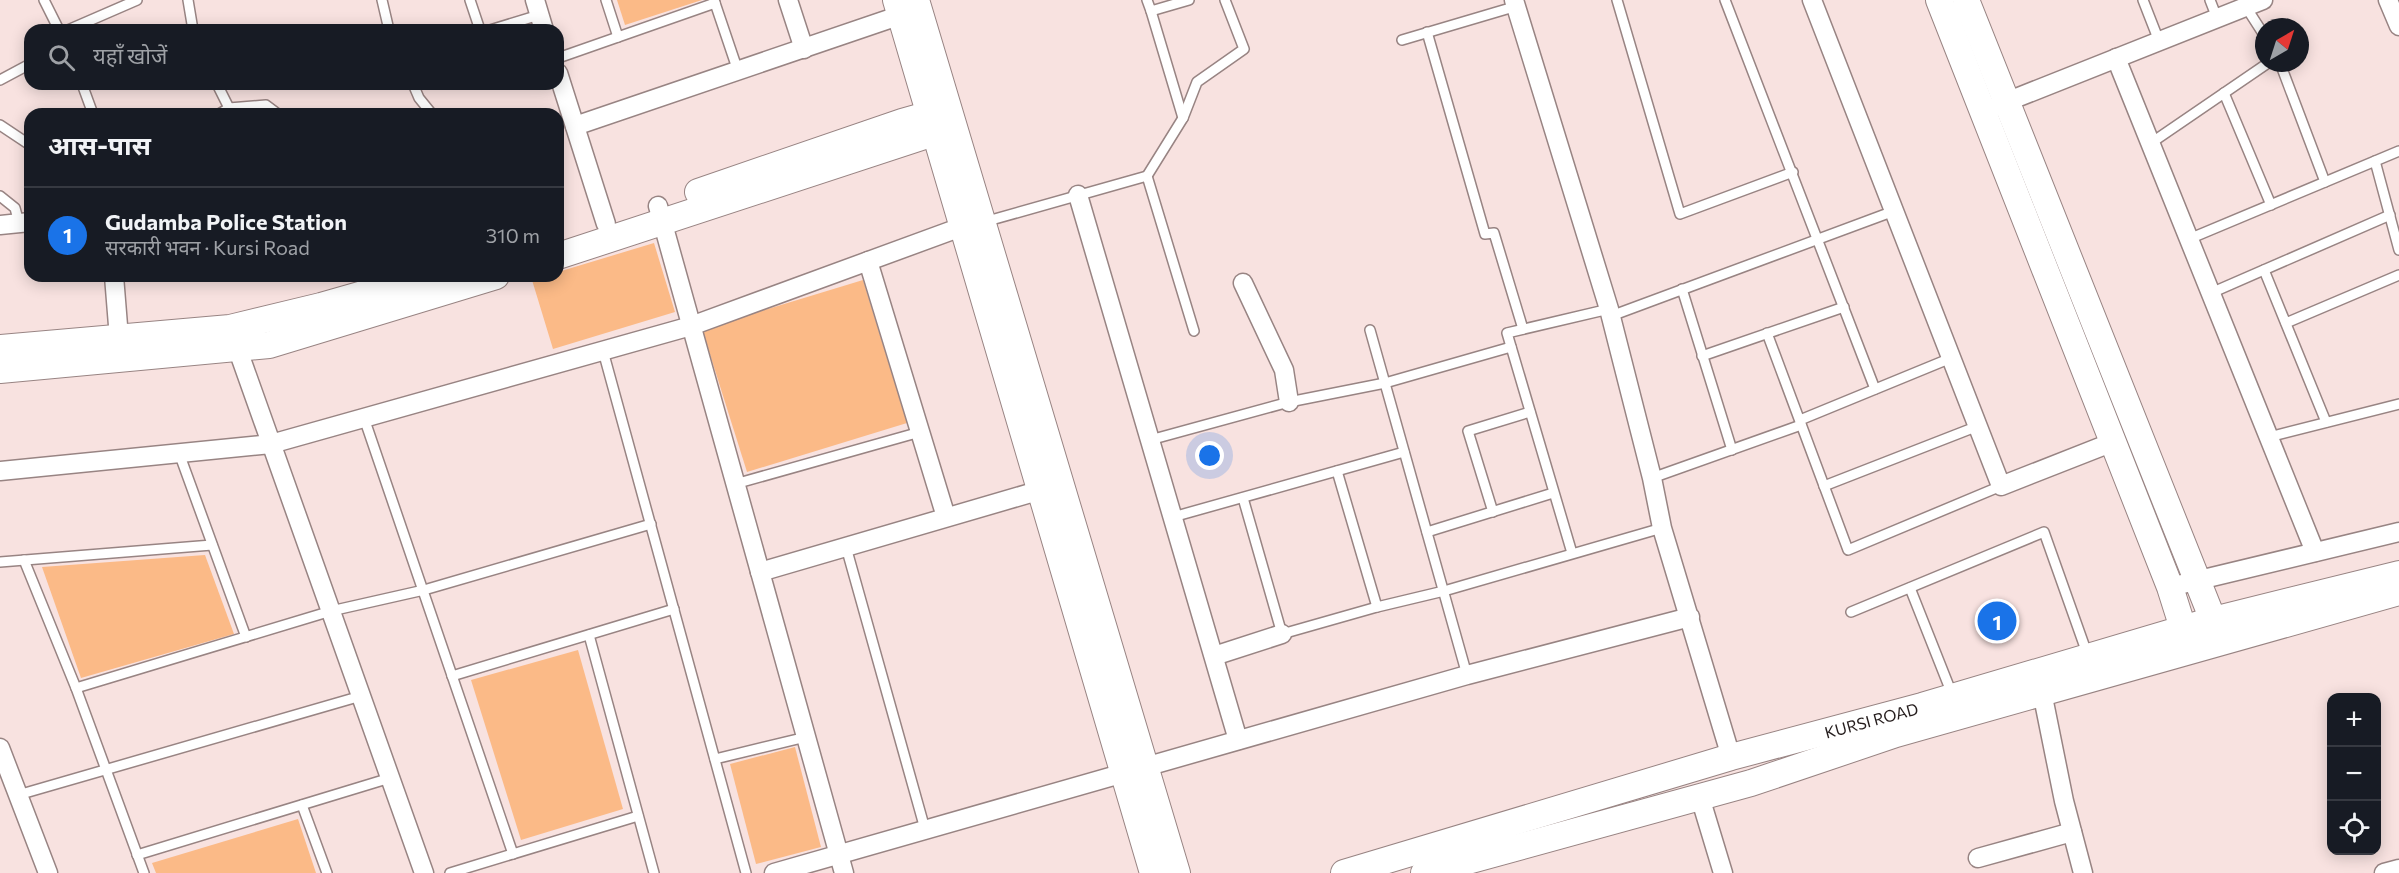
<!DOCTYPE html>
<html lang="hi">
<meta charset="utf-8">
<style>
:root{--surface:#171b24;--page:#20242c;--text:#f1f3f6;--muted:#9ea1a6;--line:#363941;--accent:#1a73e8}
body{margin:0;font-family:Commissioner,"Noto Sans Devanagari",sans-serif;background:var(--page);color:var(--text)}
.controls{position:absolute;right:18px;bottom:18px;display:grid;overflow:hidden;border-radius:12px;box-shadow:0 3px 15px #0003}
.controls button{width:54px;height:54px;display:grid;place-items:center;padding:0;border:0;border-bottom:2px solid var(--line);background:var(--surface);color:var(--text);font:30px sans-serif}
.compass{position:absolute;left:2255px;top:18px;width:54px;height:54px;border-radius:50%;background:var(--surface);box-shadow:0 3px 15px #0003;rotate:39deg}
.you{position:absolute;left:1210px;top:456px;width:21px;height:21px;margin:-15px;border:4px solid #fff;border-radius:50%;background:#1a73e8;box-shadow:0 0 0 9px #1a73e833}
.badge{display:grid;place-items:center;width:39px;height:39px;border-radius:50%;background:var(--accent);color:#fff;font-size:20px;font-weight:700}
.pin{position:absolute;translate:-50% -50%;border:3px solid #fff;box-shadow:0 2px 6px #0006}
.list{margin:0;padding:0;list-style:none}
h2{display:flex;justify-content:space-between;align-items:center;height:78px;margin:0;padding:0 24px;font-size:26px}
h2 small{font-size:20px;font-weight:400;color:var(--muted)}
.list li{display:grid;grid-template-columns:39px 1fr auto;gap:18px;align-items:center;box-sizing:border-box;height:96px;padding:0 24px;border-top:2px solid var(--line)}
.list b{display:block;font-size:22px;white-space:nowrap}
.list p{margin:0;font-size:20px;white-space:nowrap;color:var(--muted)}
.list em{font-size:20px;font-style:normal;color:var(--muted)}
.icon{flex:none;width:33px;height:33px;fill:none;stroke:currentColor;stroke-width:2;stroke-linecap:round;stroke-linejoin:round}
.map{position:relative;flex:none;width:2399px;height:873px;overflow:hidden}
.search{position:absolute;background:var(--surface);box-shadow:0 3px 15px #0003;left:24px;top:24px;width:540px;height:66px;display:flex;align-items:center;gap:15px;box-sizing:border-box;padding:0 21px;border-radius:18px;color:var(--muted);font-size:22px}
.panel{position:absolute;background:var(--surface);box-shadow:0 3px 15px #0003;left:24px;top:108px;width:540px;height:174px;border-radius:18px}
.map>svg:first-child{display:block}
.green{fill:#fbba87}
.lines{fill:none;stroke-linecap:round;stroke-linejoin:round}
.lane-casing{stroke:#988483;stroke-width:12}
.street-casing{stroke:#988483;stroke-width:21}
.secondary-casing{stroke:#988483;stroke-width:28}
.lane{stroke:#fff;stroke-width:9}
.street{stroke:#fff;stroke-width:18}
.secondary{stroke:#fff;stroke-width:26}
.labels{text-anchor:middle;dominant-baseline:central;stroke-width:6;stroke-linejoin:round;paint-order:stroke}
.street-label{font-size:16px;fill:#241c1c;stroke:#fff}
</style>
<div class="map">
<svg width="2399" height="873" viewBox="0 0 2399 873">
<rect width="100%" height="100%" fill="#f8e2e0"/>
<g class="green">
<path d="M617,0h85l-77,25z"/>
<path d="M654,243l21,69 -122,37 -21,-69 13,-4h13v-4z"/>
<path d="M863,280l44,143 -160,49 -45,-143z"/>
<path d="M205,555l29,79 -153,44 -39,-111z"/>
<path d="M578,650l45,159 -102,31 -50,-160z"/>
<path d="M795,747l26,100 -65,17 -26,-100z"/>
<path d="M298,819l18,54h-160l-4,-10z"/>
</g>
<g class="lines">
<defs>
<g id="lane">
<path d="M44,0l15,30"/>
<path d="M188,0l5,30"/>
<path d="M382,0l7,30"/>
<path d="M470,0l10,30"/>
<path d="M606,0l12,37"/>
<path d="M714,0l24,71"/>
<path d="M1147,0l4,11 38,-11"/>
<path d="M1617,0l63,214 113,-42"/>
<path d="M1725,0l150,389"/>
<path d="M2143,0l16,41"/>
<path d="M2210,0l7,18"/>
<path d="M2246,7l18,28"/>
<path d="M1151,11l32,107"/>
<path d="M68,30l69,-30"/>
<path d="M490,30l49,-15"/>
<path d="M1427,32l58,202 9,-1 29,96"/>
<path d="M1402,40l115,-34"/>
<path d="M558,58l157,-55"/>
<path d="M2280,63l45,119"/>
<path d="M0,80l30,-16"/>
<path d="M82,84l11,30"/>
<path d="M217,84l12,24"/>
<path d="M413,84l6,14 13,16"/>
<path d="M2224,93l47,112"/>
<path d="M219,114l10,-6 37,-3 12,9"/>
<path d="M0,125l30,20"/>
<path d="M2151,143l117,-80"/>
<path d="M2375,161l24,89"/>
<path d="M1147,176l36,-58 14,-36 47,-33 -19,-49"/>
<path d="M0,196l15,12 4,15"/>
<path d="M984,222l163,-46 47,155"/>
<path d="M2189,239l210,-88"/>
<path d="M2264,270l62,152"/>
<path d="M1682,289l50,161"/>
<path d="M2211,293l179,-78"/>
<path d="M1611,316l283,-105"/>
<path d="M2286,323l113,-48"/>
<path d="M1370,330l97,345"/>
<path d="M1767,333l81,217 153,-64"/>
<path d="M603,351l143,522"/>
<path d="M1702,356l142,-49"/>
<path d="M364,418l149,436"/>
<path d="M1800,420l151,-62"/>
<path d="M2269,437l130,-33"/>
<path d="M1150,440l139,-38 96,-19 126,-36"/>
<path d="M179,453l67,184"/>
<path d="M1337,471l40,136"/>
<path d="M1652,478l149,-53"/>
<path d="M735,484l185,-52"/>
<path d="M1824,486l154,-60"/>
<path d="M1243,498l39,136 95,-27 67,-16 218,-63"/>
<path d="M1493,512l-25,-81 62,-19"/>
<path d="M1173,517l231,-65"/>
<path d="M1427,532l126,-39"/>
<path d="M846,547l79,282"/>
<path d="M1572,553l-65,-220 102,-24"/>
<path d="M24,560l52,128 68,185"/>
<path d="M0,562l212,-17"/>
<path d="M1910,588l42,106"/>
<path d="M1851,612l193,-80 44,124"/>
<path d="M589,635l65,238"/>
<path d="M452,676l222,-67"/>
<path d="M76,688l255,-77 93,-21 227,-66"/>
<path d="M715,759l91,-22"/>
<path d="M18,795l343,-99"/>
<path d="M302,805l25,68"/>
<path d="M137,855l253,-77"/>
<path d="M450,873l188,-57"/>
</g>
<g id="street">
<path d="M535,0l9,30"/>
<path d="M788,0l16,49"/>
<path d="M1514,0l95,309 43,169 10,50 69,229"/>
<path d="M1812,0l189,486 112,-44"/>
<path d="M2388,0l11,26"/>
<path d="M2116,58l199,494"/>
<path d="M558,73l48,151"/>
<path d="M1996,106l267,-106"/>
<path d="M575,126l326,-111"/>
<path d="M1078,195l160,545"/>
<path d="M658,206l186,667"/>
<path d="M0,225l30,-3"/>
<path d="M868,261l78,256"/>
<path d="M114,276l5,62"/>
<path d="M1243,283l41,87 5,32"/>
<path d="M234,339l190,534"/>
<path d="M0,471l271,-27 420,-118 273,-100"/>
<path d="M760,572l281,-82"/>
<path d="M2170,587l229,-55"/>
<path d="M1214,656l68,-22"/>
<path d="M2040,682l24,119 19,72"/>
<path d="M0,748l48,125"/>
<path d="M1700,797l23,76"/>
<path d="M1978,858l94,-26"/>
<path d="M774,873l693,-198 223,-58"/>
<path d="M2384,873l15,-4"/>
</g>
<g id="secondary">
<path d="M896,0l257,873"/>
<path d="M916,0l261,873"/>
<path d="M1939,0l231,587 18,57"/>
<path d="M1966,0l253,635"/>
<path d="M698,192l204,-70 46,-13"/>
<path d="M558,256l394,-129"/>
<path d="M0,348l230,-20 91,-22 105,-30"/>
<path d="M0,370l269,-25 227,-69"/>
<path id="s1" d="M1344,873l387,-116 191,-51 291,-86 186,-46"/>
<path d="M1424,873l327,-90 145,-49 503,-142"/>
</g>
</defs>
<use href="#lane" class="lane-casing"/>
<use href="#street" class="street-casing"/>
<use href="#secondary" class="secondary-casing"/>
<use href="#lane" class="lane"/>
<use href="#street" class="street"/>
<use href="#secondary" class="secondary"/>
</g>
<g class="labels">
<g class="street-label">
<text stroke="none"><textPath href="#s1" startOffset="549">KURSI ROAD</textPath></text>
</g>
</g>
</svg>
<div class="controls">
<button>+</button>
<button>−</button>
<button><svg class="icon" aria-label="locate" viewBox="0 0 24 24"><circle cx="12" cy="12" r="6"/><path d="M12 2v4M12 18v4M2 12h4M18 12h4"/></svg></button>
</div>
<svg class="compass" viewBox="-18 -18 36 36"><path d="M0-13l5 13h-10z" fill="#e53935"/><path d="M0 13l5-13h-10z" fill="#9ea1a6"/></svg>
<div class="you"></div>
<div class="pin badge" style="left:1997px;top:621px">1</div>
<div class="search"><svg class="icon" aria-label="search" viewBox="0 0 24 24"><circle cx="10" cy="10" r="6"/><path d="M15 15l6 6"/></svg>यहाँ खोजें</div>
<section class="panel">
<h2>आस-पास<small></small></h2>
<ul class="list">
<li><span class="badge">1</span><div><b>Gudamba Police Station</b><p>सरकारी भवन · Kursi Road</p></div><em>310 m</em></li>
</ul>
</section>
</div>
